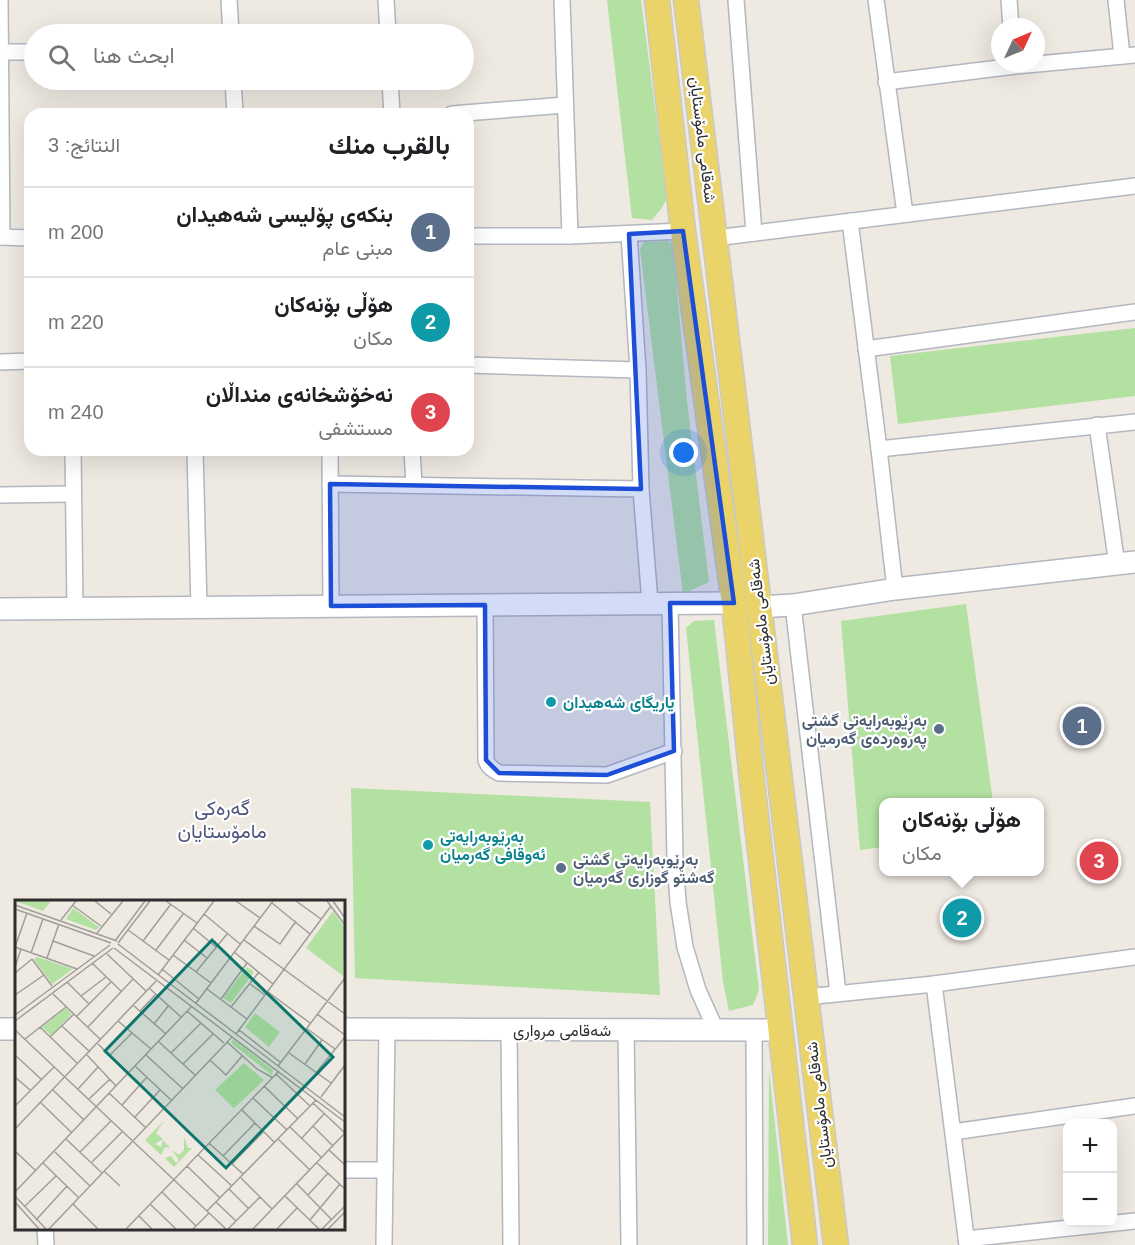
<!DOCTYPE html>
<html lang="ar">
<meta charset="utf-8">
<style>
:root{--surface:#fff;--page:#f2f2f2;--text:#202124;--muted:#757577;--line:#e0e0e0;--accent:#4b60f1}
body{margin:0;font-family:Helvetica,Vazirmatn,sans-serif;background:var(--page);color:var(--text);direction:rtl}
.controls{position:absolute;right:18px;bottom:18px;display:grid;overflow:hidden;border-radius:12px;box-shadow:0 6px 24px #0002}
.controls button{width:54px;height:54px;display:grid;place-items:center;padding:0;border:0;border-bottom:2px solid var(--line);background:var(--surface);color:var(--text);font:30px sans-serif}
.compass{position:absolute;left:991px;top:18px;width:54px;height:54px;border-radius:50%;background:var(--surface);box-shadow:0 6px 24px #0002;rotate:46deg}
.you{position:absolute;left:684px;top:453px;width:21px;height:21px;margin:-15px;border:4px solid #fff;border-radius:50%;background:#1a73e8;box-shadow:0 0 0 9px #1a73e833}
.badge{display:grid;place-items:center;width:39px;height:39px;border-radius:50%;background:var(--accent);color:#fff;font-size:20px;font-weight:700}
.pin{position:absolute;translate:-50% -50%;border:3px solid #fff;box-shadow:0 2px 6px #0006}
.popup{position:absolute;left:879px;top:798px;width:165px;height:78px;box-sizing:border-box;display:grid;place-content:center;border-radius:12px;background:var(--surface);filter:drop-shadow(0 2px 4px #0005);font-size:20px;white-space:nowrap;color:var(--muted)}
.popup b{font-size:22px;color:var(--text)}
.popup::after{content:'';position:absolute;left:50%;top:100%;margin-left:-12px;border:12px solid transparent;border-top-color:var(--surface)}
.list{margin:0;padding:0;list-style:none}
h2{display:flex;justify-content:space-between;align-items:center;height:78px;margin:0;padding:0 24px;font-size:26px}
h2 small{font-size:20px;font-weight:400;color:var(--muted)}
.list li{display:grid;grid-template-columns:39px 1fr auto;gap:18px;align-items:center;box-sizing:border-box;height:90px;padding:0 24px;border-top:2px solid var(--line)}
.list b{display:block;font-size:22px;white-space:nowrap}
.list p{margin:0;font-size:20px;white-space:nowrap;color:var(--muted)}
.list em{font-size:20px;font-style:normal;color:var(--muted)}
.icon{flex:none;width:33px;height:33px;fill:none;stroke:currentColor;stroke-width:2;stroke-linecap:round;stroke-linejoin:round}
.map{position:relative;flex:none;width:1135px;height:1245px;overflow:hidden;direction:ltr}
.search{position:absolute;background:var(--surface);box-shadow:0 6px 24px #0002;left:24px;top:24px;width:450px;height:66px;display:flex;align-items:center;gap:15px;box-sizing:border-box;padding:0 21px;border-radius:33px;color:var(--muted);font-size:22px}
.panel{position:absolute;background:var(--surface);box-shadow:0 6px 24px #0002;left:24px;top:108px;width:450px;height:348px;border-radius:18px;direction:rtl}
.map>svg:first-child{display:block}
.green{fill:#b3e1a1}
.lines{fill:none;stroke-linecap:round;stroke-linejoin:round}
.street-casing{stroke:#b4b6c0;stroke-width:18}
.secondary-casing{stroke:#b4b6c0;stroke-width:24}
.primary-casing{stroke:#c9c9c9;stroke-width:27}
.street{stroke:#fff;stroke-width:15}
.secondary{stroke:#fff;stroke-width:21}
.primary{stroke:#ead46a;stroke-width:24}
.marked{fill:#1d4ed8;fill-opacity:0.2;stroke:#1d4ed8;stroke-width:4.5;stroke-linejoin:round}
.culture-dot{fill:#0f9aa8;stroke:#fff;stroke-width:2}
.service-dot{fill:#5c6f8a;stroke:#fff;stroke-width:2}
.labels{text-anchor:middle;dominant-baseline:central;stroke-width:4.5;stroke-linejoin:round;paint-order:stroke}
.street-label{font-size:16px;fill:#2e2e2e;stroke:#fff}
.culture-label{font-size:16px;font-weight:bold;fill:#0d838f;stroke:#fff;text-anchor:start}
.service-label{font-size:16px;font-weight:bold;fill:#4e5e75;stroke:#fff;text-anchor:end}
.quarter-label{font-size:20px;fill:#4f557d;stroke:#fff}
.inset-road{fill:none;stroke:#a19e99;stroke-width:1.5}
.view{fill:#0f766e;fill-opacity:0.15;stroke:#0f766e;stroke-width:3}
.inset-edge{fill:none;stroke:#2e2e2e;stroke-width:3}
</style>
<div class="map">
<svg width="1135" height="1245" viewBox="0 0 1135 1245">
<rect width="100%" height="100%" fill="#eee9e1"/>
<g class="green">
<path d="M607,0h34l26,199 -6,10 -9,11 -20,-2z"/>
<path d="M668,241l5,4 14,156 22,181 -26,12 -43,-345 4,-7z"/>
<path d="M1135,328v68l-237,28 -8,-68z"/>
<path d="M966,604l27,198h-109v45l-24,3 -19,-229z"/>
<path d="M714,620l45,370 -6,15 -24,6 -6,-29 -37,-354 8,-7z"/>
<path d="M351,788l299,14 10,193 -305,-17z"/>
<path d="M769,1069l19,176h-20z"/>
</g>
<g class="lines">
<defs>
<g id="street">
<path d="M0,0l2,237"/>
<path d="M229,0l2,34"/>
<path d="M386,0l2,34"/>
<path d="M562,0l8,236"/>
<path d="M736,0l18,233"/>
<path d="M876,0l29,214"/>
<path d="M1009,0l2,27"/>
<path d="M1116,0l6,56"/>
<path d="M1,52h33"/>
<path d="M233,80l2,34"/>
<path d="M390,80l2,34"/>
<path d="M886,82l129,-16 120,-11"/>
<path d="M452,114l113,-9"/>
<path d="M850,221l29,228 16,140"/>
<path d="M629,234l9,136 3,119 9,114"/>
<path d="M468,236h102l113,-5"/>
<path d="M0,237l30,1"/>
<path d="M715,238l420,-52"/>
<path d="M866,349l269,-37"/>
<path d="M0,362l30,-1"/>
<path d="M468,365l170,5"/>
<path d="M1097,425l20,140"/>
<path d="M879,449l256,-27"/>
<path d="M73,450l2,158"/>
<path d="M195,450l4,157"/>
<path d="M330,450l1,156"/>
<path d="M412,450l2,35"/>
<path d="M330,484l311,5"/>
<path d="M0,495l73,-1"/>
<path d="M670,603l5,256 3,43 7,45 13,43 18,40"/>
<path d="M485,605l1,155c2,7 7,10 13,13l108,2 67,-24"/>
<path d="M793,605l45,388"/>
<path d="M934,984l33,261"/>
<path d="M806,997l128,-13 201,-27"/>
<path d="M509,1030l2,215"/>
<path d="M626,1030l3,215"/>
<path d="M754,1030l1,215"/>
<path d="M953,1132l182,-26"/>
<path d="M344,1170h41"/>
<path d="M45,1228l1,17"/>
<path d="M966,1239l169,-18"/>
<path d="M384,1245l3,-216"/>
</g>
<g id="secondary">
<path d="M759,607l34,-2 102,-16 240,-27"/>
<path d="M0,609l734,-6"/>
<path d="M0,1029h16"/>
<path d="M344,1029l437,1"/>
</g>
<g id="primary">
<path d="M657,0l26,231 51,372 18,178 53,464"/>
<path d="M686,0l150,1245"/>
</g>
</defs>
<use href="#street" class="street-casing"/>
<use href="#secondary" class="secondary-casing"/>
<use href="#primary" class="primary-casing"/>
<use href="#street" class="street"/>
<use href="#secondary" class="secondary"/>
<use href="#primary" class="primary"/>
</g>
<path class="marked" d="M683,231l51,372h-64l4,148 -67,24 -108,-2 -13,-13 -1,-155 -154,1 -1,-122 311,5 -12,-255z"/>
<g class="culture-dot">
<circle cx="551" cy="702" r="6"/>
<circle cx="428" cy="845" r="6"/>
</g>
<g class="service-dot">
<circle cx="939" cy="729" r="6"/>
<circle cx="561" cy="868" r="6"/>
</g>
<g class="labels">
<g class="street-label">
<text transform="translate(703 140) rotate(83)">شەقامی مامۆستایان</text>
<text transform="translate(761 622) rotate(-97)">شەقامی مامۆستایان</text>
<text x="562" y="1030">شەقامی مرواری</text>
<text transform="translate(819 1105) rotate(-97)">شەقامی مامۆستایان</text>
</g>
<g class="culture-label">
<text x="563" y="702">یاریگای شەهیدان</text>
<text x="440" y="836">بەڕێوبەرایەتی<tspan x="440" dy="18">ئەوقافی گەرمیان</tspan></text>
</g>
<g class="service-label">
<text x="927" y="720">بەڕێوبەرایەتی گشتی<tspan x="927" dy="18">پەروەردەی گەرمیان</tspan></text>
<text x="573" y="859" text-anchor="start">بەڕێوبەرایەتی گشتی<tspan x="573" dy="18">گەشتو گوزاری گەرمیان</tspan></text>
</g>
<g class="quarter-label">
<text x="222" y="808">گەرەکی<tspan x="222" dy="23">مامۆستایان</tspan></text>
</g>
</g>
<g transform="translate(15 900)">
<rect width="330" height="330" fill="#eee9e1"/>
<path d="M0,1h36l-8,10zM58,8l26,19 -3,3 -30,-11zM318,11l12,17 -2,48 -37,-28zM22,57l36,12 -21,15 -18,-25zM232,67l7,5 -23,31 -8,-5zM51,108l6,6 -21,21 -9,-8zM240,113l25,19 -11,15 -24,-20zM218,139l40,31 -1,5 -41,-32zM229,163l20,17 -30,28 -19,-18zM149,221l-8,12 7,6 -8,5 6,3 2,-7 7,8 -5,-1 -4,8 -16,-15zM169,237l4,11h4l-18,19 -9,-9 6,-2 5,7 3,-3 -7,-10 7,5 5,-5z" fill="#b3e1a1"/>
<path class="inset-road" d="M80,1l16,13M151,1l31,22M221,1l24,17M281,1l25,18M312,1l18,24M318,1l12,17M257,3l38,31M0,5l102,36M57,5l29,21M0,9l96,34M189,14l36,30M46,20l15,-19M239,26l26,18 16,-23M178,28l23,19M113,30l41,30M82,33l26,-32M169,40l23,18M229,40l101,74M38,41l41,15M100,41l30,-40M128,41l28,-37M103,43l32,-42M103,44l227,173M0,47l62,22M0,47l12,-34M99,48l231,174M141,50l28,-37M219,52l39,32M16,53l12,-34M92,54l39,37M158,55l38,28M32,58l12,-34M17,59l20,27M77,63l29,28M0,67l6,-18M147,69l37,30M181,72l31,-38M0,73l17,-14M143,75l56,-74M52,82l22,22M235,84l15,11M134,88l32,29M192,89l40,30M253,92l42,31M38,94l48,46M0,95l29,-20M66,96l25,-19M206,99l26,-36M181,103l77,-102M118,105l33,29M216,107l28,-35M125,111l16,-17M172,111l37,32M302,114l28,21M0,115l95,-70M62,116l34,-34M0,121l98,-73M103,121l33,28M139,124l15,-19M47,126l28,26M25,127l38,37M73,127l45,-48M291,128l29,21M0,130l211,199M224,130l41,32M221,134l95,-128M35,137l24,-23M10,139l41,-32M143,141l37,34M212,142l30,27 16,9M83,144l30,29M156,153l30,-30M274,153l42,30M0,155l26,24M72,155l29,31M95,155l22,-22M131,155l36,33M195,160l16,15 16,-19M168,164l30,-30M290,164l17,-24M120,166l36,34M263,166l67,-88M301,173l29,-36M261,174l34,32M0,177l15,13M249,186l33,32M63,189l20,-22M38,190l31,30M94,193l36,34M306,197l24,-32M238,198l34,32M74,199l21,-20M26,203l31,30M298,203l32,30M107,205l25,-28M0,206l39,-39M227,210l32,32M120,217l25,-27M298,226l20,20M275,227l32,31M0,229l141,-148M287,238l22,-24M51,239l36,34M263,239l32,31M194,243l34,31M314,250l16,15M0,251l20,19M40,252l35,34M65,252l31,-31M183,255l34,31M208,256l32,-33M77,262l30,-30M28,263l35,34M302,263l28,26M217,264l32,-33M172,266l33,32M89,271l16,15M226,278l31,31M282,284l34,35M214,289l20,20M0,292l177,-186M147,292l34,34M293,295l20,-22M0,296l31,33M270,296l34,33M0,302l24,27M201,302l20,19M58,304l25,25M135,304l26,25M10,306l31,-30M192,311l109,-111M124,316l13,13M21,320l31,-34M295,320l30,-36M34,329l183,-192M111,329l153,-158M178,329l16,-16M213,329l32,-32M238,329l92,-96M262,329l20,-21M307,329l23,-23M313,329l17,-17"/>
<path class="view" d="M197,40l121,117 -107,111 -121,-117z"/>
<rect width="330" height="330" class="inset-edge"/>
</g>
</svg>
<div class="controls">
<button>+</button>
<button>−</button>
</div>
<svg class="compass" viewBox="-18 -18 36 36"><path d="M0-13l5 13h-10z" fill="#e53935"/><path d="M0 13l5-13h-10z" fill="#757577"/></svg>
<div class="you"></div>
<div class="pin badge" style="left:1082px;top:726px;background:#5c6f8a">1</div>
<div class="pin badge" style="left:962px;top:918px;background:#0f9aa8">2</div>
<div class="popup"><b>هۆڵی بۆنەکان</b>مكان</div>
<div class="pin badge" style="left:1099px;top:861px;background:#e0444e">3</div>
<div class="search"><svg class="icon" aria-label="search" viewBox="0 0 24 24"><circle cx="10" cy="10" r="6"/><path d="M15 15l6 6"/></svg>ابحث هنا</div>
<section class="panel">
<h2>بالقرب منك<small>النتائج: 3</small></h2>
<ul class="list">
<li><span class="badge" style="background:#5c6f8a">1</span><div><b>بنکەی پۆلیسی شەهیدان</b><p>مبنى عام</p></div><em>200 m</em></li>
<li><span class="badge" style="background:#0f9aa8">2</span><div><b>هۆڵی بۆنەکان</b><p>مكان</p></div><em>220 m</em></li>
<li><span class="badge" style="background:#e0444e">3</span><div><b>نەخۆشخانەی منداڵان</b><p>مستشفى</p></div><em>240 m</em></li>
</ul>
</section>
</div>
